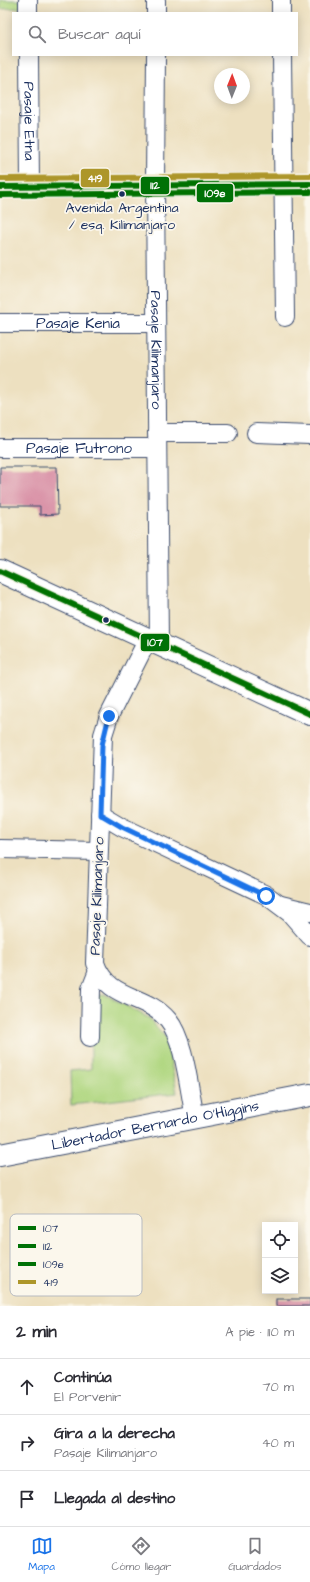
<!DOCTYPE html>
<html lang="es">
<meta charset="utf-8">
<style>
:root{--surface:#fff;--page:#f2f2f3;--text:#2b2b33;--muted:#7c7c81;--line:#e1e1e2;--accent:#1a73e8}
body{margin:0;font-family:"Architects Daughter",sans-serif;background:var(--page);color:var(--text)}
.controls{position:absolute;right:12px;bottom:12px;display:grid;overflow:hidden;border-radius:0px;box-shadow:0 2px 10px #0003}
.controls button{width:36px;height:36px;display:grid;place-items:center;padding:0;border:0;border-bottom:1px solid var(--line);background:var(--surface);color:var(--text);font:20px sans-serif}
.compass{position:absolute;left:214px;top:68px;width:36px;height:36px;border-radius:50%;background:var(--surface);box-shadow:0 2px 10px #0003;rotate:1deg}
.stop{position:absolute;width:12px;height:12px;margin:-9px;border:3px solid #1a73e8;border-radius:50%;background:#fff}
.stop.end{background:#1a73e8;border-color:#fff;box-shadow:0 1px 4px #0008}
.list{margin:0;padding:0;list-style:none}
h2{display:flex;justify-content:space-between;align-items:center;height:52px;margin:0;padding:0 16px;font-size:17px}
h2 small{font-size:13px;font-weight:400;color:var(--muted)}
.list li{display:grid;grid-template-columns:26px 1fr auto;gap:12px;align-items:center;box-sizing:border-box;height:56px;padding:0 16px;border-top:1px solid var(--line)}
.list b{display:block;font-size:15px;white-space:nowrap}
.list p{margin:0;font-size:13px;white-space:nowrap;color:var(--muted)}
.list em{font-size:13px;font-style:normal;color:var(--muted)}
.icon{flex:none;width:22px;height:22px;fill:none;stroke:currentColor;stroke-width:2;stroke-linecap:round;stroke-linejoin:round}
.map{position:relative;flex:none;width:310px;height:1306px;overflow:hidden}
.search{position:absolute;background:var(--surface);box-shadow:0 2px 10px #0003;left:12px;right:12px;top:12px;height:44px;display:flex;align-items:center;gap:10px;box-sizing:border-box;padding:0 14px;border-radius:0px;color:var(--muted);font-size:15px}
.sheet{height:220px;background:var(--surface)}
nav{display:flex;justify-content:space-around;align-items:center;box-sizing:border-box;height:56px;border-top:1px solid var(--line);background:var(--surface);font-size:11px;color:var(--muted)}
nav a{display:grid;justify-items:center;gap:2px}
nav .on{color:var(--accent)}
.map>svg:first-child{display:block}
.green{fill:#b0d781;stroke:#668370}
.building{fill:#da94a9}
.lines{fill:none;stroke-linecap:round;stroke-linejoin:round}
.minor-casing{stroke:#3a4a6d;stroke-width:20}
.tertiary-casing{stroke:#3a4a6d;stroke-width:24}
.secondary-casing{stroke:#3a4a6d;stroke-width:24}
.minor{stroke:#fff;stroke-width:18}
.tertiary{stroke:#fff;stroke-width:22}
.secondary{stroke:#fde4d0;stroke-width:22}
.bus-1-casing{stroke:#fbf7ec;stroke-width:9}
.bus-2-casing{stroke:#fbf7ec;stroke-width:9}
.bus-3-casing{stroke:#fbf7ec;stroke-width:9}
.bus-4-casing{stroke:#fbf7ec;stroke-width:9}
.bus-1{stroke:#007106;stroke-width:6}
.bus-2{stroke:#007106;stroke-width:6}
.bus-3{stroke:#007106;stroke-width:6}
.bus-4{stroke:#ad9629;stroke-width:6}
.route{stroke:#1a73e8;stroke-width:5}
.bus-dot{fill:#1b2f5e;stroke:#fbf7ec;stroke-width:1.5}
.labels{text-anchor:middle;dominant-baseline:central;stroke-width:3.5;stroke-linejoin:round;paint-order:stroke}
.bus-label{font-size:14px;fill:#1b2f5e;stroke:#fbf7ec}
.street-label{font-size:15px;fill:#1b2f5e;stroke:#fbf7ec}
.key{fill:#fbf7ec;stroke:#b8bbc1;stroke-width:1}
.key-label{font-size:11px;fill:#1b2f5e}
.line-badge{stroke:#fbf7ec;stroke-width:1.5}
.badge-label{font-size:11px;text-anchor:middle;font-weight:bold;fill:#fff}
</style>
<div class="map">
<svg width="310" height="1306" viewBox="0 0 310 1306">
<rect width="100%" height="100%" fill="#fbf7ec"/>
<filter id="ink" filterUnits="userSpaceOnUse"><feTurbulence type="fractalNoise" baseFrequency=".025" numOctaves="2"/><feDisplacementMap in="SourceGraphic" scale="8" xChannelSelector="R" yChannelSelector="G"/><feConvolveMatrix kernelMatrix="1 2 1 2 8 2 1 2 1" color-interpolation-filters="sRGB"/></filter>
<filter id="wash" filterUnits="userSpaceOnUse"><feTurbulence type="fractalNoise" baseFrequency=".012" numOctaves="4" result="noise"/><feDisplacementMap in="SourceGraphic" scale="16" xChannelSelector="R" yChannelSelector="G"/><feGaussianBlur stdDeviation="0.9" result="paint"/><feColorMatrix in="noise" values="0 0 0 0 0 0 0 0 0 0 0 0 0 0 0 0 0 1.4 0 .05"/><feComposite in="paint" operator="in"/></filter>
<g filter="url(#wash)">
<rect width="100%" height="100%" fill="#ede0c0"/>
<g class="green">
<path d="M0,0h21v8l-21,1z"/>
<path d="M104,994l45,24 17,20 11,55 -106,12 -1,-34 21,-2v-70z"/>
</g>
<g id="blocks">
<g class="building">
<path d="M0,467h57l1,47 -18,1v-9h-40z"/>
<rect x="276" y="1299" width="34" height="7"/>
</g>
</g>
</g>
<g filter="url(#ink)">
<use href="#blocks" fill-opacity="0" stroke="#3a4a6d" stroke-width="1"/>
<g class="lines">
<defs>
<g id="minor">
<path d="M28,0v13"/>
<path d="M281,0v13"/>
<path d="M156,13v-13"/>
<path id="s1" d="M29,55l1,132"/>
<path id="s2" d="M156,55l-1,130 4,459"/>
<path d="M282,55l3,262"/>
<path id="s3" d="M0,323h156"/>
<path d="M157,433h71"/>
<path d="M256,433l54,2"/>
<path id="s4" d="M0,448h157"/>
<path d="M148,639l-39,77 -6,19 -8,228c13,38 50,30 73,57 17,20 21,71 27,97"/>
<path d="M100,814l22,13 144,68 24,18 20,23"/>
<path d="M0,849l98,2"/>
<path d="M281,905l29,7"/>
<path d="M90,1037l1,-48 7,-18"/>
</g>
<g id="tertiary">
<path d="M0,571l310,143"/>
<path id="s5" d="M0,1155l310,-60"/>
</g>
<path id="secondary" d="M0,187l310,-3"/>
</defs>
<use href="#minor" class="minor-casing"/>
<use href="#tertiary" class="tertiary-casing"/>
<use href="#secondary" class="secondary-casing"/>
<use href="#minor" class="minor"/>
<use href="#tertiary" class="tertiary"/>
<use href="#secondary" class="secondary"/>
<defs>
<path id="bus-1" d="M0,571l310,143"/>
<path id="bus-2" d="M0,187l310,-3"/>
<path id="bus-3" d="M0,195l310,-3"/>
<path id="bus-4" d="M0,179l310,-3"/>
</defs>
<use href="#bus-1" class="bus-1-casing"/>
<use href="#bus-2" class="bus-2-casing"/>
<use href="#bus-3" class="bus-3-casing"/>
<use href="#bus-4" class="bus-4-casing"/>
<use href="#bus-1" class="bus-1"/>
<use href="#bus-2" class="bus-2"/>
<use href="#bus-3" class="bus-3"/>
<use href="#bus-4" class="bus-4"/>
</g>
</g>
<g class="lines" filter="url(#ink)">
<path class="route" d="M109,716l-7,29 -2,69 22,13 144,69"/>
</g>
<g class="bus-dot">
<circle cx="122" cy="194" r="3.5"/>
<circle cx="106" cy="620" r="3.5"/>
</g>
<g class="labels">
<g class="bus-label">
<text x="122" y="208">Avenida Argentina<tspan x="122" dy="17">/ esq. Kilimanjaro</tspan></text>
</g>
<g class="street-label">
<text stroke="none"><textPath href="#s1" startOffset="66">Pasaje Etna</textPath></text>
<text stroke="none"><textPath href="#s3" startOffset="78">Pasaje Kenia</textPath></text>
<text stroke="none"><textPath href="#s2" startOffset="295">Pasaje Kilimanjaro</textPath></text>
<text stroke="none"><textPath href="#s4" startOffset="79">Pasaje Futrono</textPath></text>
<text transform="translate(97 896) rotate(-88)">Pasaje Kilimanjaro</text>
<text stroke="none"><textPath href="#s5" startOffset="158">Libertador Bernardo O'Higgins</textPath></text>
</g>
</g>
<rect x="10" y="1214" width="132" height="82" rx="6" class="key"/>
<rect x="18" y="1226" width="18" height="4" fill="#007106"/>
<rect x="18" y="1244" width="18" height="4" fill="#007106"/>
<rect x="18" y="1262" width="18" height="4" fill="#007106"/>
<rect x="18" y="1280" width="18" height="4" fill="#ad9629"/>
<g class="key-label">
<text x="43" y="1232">I07</text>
<text x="43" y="1250">I12</text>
<text x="43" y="1268">I09e</text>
<text x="43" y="1286">419</text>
</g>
<g class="line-badge">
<rect x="80" y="168" width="30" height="20" rx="4" fill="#ad9629"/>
<rect x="140" y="176" width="30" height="19" rx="4" fill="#007106"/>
<rect x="196" y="183" width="38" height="20" rx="4" fill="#007106"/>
<rect x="140" y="633" width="30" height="19" rx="4" fill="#007106"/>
</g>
<g class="badge-label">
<text x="95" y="182">419</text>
<text x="155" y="189">I12</text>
<text x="215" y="197">I09e</text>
<text x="155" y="646">I07</text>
</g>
</svg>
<div class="controls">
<button><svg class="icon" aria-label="locate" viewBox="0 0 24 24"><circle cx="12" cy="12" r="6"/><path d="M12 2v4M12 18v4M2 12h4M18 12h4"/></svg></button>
<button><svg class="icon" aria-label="layers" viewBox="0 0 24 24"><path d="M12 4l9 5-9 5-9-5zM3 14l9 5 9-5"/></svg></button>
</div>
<svg class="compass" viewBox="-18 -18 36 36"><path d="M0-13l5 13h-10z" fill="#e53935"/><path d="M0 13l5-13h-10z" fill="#7c7c81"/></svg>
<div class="stop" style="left:266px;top:896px"></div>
<div class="stop end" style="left:109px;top:716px"></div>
<div class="search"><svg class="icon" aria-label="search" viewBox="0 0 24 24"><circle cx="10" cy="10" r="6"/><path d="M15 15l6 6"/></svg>Buscar aquí</div>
</div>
<section class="sheet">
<h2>2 min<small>A pie · 110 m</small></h2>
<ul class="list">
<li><svg class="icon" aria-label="ahead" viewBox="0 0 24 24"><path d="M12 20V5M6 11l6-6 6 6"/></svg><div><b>Continúa</b><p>El Porvenir</p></div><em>70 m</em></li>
<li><svg class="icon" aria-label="right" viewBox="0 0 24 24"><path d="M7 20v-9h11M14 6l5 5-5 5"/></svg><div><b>Gira a la derecha</b><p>Pasaje Kilimanjaro</p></div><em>40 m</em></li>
<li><svg class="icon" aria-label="arrive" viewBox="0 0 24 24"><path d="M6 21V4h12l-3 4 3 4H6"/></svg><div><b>Llegada al destino</b></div></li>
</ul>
</section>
<nav>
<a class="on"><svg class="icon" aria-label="map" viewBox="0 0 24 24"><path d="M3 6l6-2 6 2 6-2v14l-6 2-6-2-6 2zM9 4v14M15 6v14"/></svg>Mapa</a>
<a><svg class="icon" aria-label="directions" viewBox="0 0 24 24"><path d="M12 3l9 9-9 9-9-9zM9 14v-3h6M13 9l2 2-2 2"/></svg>Cómo llegar</a>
<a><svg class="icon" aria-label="saved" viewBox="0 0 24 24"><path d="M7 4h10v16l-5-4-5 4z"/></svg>Guardados</a>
</nav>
